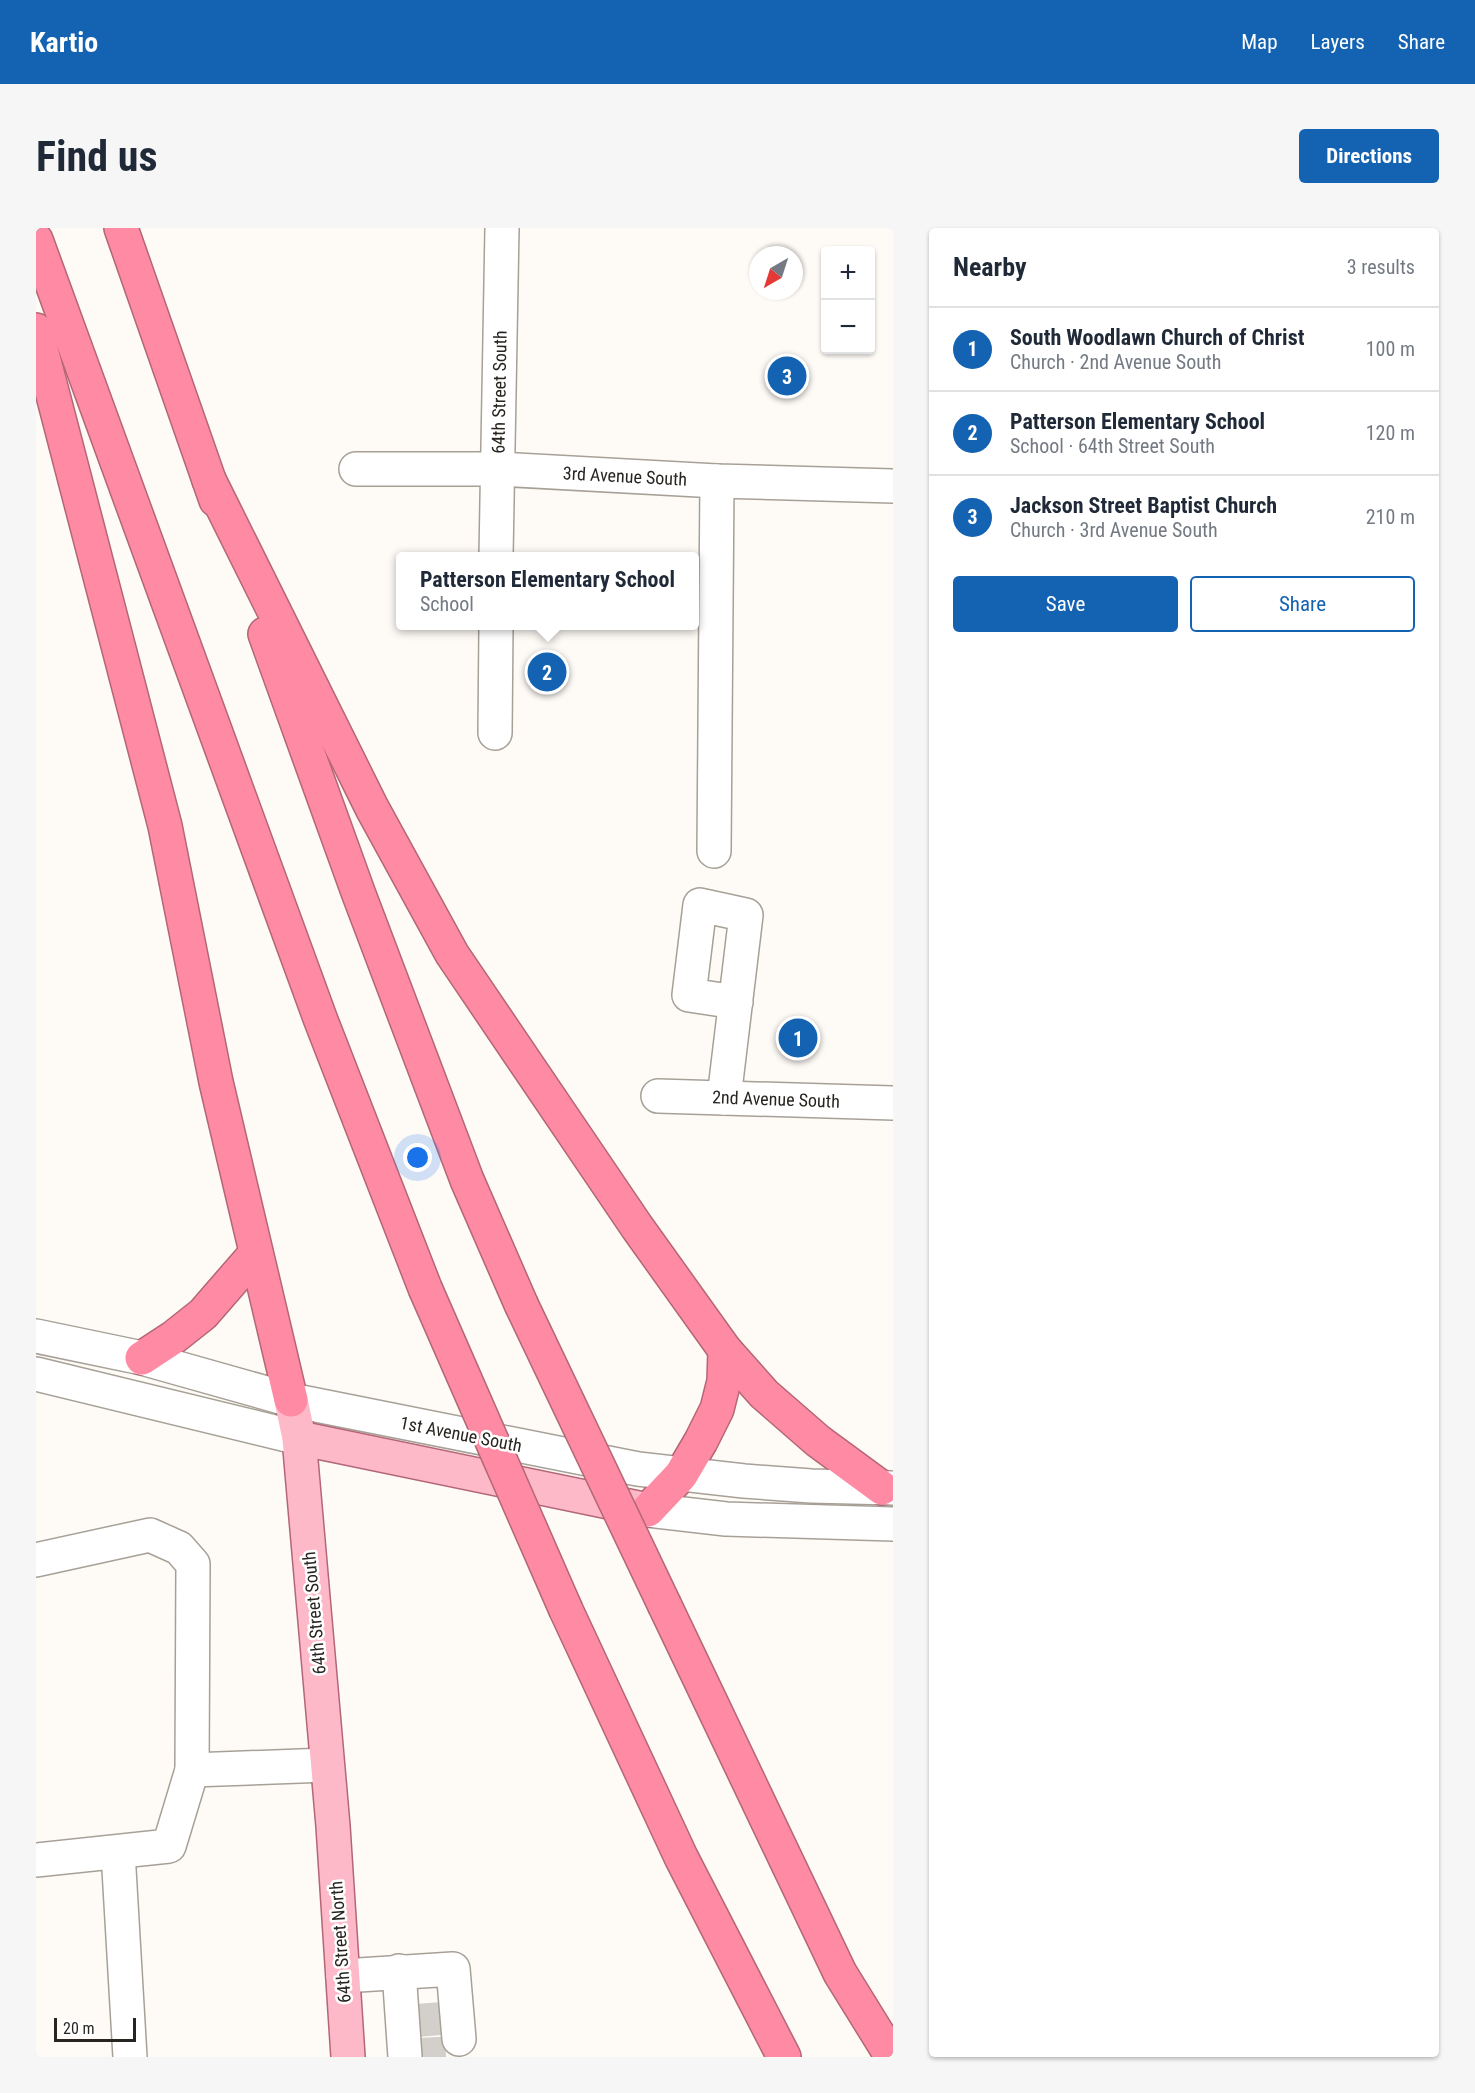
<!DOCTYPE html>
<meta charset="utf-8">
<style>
:root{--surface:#fff;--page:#f6f6f7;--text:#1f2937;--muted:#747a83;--line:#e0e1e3;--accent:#1463b2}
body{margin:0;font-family:"Roboto Condensed",sans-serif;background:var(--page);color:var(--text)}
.controls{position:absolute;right:18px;top:18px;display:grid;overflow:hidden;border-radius:6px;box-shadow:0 2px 4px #0004}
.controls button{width:54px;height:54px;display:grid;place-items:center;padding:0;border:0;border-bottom:2px solid var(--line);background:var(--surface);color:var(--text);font:30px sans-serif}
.compass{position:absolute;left:713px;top:18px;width:54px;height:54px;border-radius:50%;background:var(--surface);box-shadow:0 2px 4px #0004;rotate:219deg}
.scale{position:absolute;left:18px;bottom:15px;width:82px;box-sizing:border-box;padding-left:6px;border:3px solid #282521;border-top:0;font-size:16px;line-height:21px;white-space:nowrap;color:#282521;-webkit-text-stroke:4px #fff;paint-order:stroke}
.you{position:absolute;left:382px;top:930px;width:21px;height:21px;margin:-15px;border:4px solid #fff;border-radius:50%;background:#1a73e8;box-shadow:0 0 0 9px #1a73e833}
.badge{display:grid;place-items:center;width:39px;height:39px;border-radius:50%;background:var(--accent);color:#fff;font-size:20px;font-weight:700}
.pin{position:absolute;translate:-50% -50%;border:3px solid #fff;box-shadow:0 2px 6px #0006}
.popup{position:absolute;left:360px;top:324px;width:303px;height:78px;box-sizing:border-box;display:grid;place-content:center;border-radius:6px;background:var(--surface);filter:drop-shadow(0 2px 4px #0005);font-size:20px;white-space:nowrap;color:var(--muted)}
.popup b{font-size:22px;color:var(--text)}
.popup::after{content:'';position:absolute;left:50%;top:100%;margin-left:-12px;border:12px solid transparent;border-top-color:var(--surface)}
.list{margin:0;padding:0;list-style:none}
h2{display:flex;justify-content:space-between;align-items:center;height:78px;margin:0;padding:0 24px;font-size:26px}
h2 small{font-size:20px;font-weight:400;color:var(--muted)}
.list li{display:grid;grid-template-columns:39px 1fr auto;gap:18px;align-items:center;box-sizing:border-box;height:84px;padding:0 24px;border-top:2px solid var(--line)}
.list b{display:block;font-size:22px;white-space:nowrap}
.list p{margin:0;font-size:20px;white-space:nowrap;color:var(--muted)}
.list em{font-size:20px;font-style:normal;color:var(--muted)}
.actions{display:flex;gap:12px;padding:18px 24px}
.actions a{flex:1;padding:14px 0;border:2px solid var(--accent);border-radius:6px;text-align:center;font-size:21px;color:var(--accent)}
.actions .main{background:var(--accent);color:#fff}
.map{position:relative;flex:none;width:857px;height:1829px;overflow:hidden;border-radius:6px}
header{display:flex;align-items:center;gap:36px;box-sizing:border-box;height:84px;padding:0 30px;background:var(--accent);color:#fff}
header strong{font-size:28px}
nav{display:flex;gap:33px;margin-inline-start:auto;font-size:21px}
.intro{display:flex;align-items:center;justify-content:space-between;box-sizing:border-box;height:144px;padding:0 36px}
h1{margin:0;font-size:42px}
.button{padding:15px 27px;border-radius:6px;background:var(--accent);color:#fff;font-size:21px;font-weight:700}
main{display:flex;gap:36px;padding:0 36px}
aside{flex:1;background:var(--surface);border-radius:6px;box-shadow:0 2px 4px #0004}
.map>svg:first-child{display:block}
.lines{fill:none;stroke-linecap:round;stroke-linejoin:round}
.minor-tunnel{stroke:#d3d0cc;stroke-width:33;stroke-dasharray:33 16;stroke-linecap:butt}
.minor-casing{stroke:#a7a097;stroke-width:36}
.major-casing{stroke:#b36776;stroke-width:36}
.highway-casing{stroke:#b36776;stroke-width:36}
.minor{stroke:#fff;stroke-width:33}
.major{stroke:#feb9c8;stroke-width:33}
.highway{stroke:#fe8aa3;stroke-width:33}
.highway-bridge-casing{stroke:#b36776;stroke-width:36;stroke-linecap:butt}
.highway-bridge{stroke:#fe8aa3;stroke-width:33}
.labels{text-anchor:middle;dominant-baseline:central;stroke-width:5;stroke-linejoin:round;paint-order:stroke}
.street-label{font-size:18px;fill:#282521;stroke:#fff}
</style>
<header>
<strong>Kartio</strong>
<nav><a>Map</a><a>Layers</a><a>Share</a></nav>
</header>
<div class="intro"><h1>Find us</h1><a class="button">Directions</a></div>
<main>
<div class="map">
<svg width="857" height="1829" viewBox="0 0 857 1829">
<rect width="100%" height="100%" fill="#fefbf7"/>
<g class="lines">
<g class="minor-tunnel">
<path d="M376,1793l35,-3"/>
<path d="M377,1827l46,-3"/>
</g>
<defs>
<g id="minor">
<path d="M320,241h141l220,12 176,5"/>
<path d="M460,328l6,-328"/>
<path d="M459,505l1,-107"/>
<path d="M678,623l3,-370"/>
<path d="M622,868l235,7"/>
<path d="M688,870l22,-183 -46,-10 -11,90 47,7"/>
<path d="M0,1108l106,22 149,42 347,69 106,12 67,5 82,2"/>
<path d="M0,1146l263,64"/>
<path d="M612,1282l78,9 167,5"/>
<path d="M0,1332l114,-25 29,13 14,16 -1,206 135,-5"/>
<path d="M82,1624l12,205"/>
<path d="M0,1632l133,-14 23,-76"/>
<path d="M363,1743l6,86"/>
<path d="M307,1748l110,-7 6,70"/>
</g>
<g id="major">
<path d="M255,1172l8,38 34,388 15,231"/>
<path d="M263,1210l339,70"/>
</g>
<g id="highway">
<path d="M85,0l95,272"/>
<path d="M0,12l284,778 105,270"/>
<path d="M0,102l129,496 51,256 75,318"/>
<path d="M173,252l163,328 80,146 185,273 88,123 39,44 54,47 64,47"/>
<path d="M229,406l93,258 109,288 54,124"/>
<path d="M106,1130l32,-21 29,-23 53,-61"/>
<path d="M612,1282l33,-35 20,-34 16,-32 7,-28 1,-31"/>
<path d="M629,1378l175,367 52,84"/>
<path d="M530,1382l115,247 103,200"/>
</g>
</defs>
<use href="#minor" class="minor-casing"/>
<use href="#major" class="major-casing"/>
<use href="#highway" class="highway-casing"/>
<use href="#minor" class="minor"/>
<use href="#major" class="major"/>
<use href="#highway" class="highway"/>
<defs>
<g id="highway-bridge">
<path d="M389,1060l141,322"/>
<path d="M485,1076l144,302"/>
</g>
</defs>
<use href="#highway-bridge" class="highway-bridge-casing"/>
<use href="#highway-bridge" class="highway-bridge"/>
</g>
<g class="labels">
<g class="street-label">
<text transform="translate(463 164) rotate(-89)">64th Street South</text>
<text transform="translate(589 248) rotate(3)">3rd Avenue South</text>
<text transform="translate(740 871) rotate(2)">2nd Avenue South</text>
<text transform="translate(425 1206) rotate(11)">1st Avenue South</text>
<text transform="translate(278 1385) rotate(-95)">64th Street South</text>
<text transform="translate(304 1714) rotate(-94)">64th Street North</text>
</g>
</g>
</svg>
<div class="controls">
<button>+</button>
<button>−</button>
</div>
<svg class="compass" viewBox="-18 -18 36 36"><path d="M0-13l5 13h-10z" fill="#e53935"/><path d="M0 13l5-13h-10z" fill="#747a83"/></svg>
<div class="scale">20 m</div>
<div class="you"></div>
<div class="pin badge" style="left:762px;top:810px">1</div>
<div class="pin badge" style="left:511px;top:444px">2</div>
<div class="popup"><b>Patterson Elementary School</b>School</div>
<div class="pin badge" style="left:751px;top:148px">3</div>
</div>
<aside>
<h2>Nearby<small>3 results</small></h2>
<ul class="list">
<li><span class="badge">1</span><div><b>South Woodlawn Church of Christ</b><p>Church · 2nd Avenue South</p></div><em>100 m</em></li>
<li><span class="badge">2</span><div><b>Patterson Elementary School</b><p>School · 64th Street South</p></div><em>120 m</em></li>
<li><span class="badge">3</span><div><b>Jackson Street Baptist Church</b><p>Church · 3rd Avenue South</p></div><em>210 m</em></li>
</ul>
<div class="actions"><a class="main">Save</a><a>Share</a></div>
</aside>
</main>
